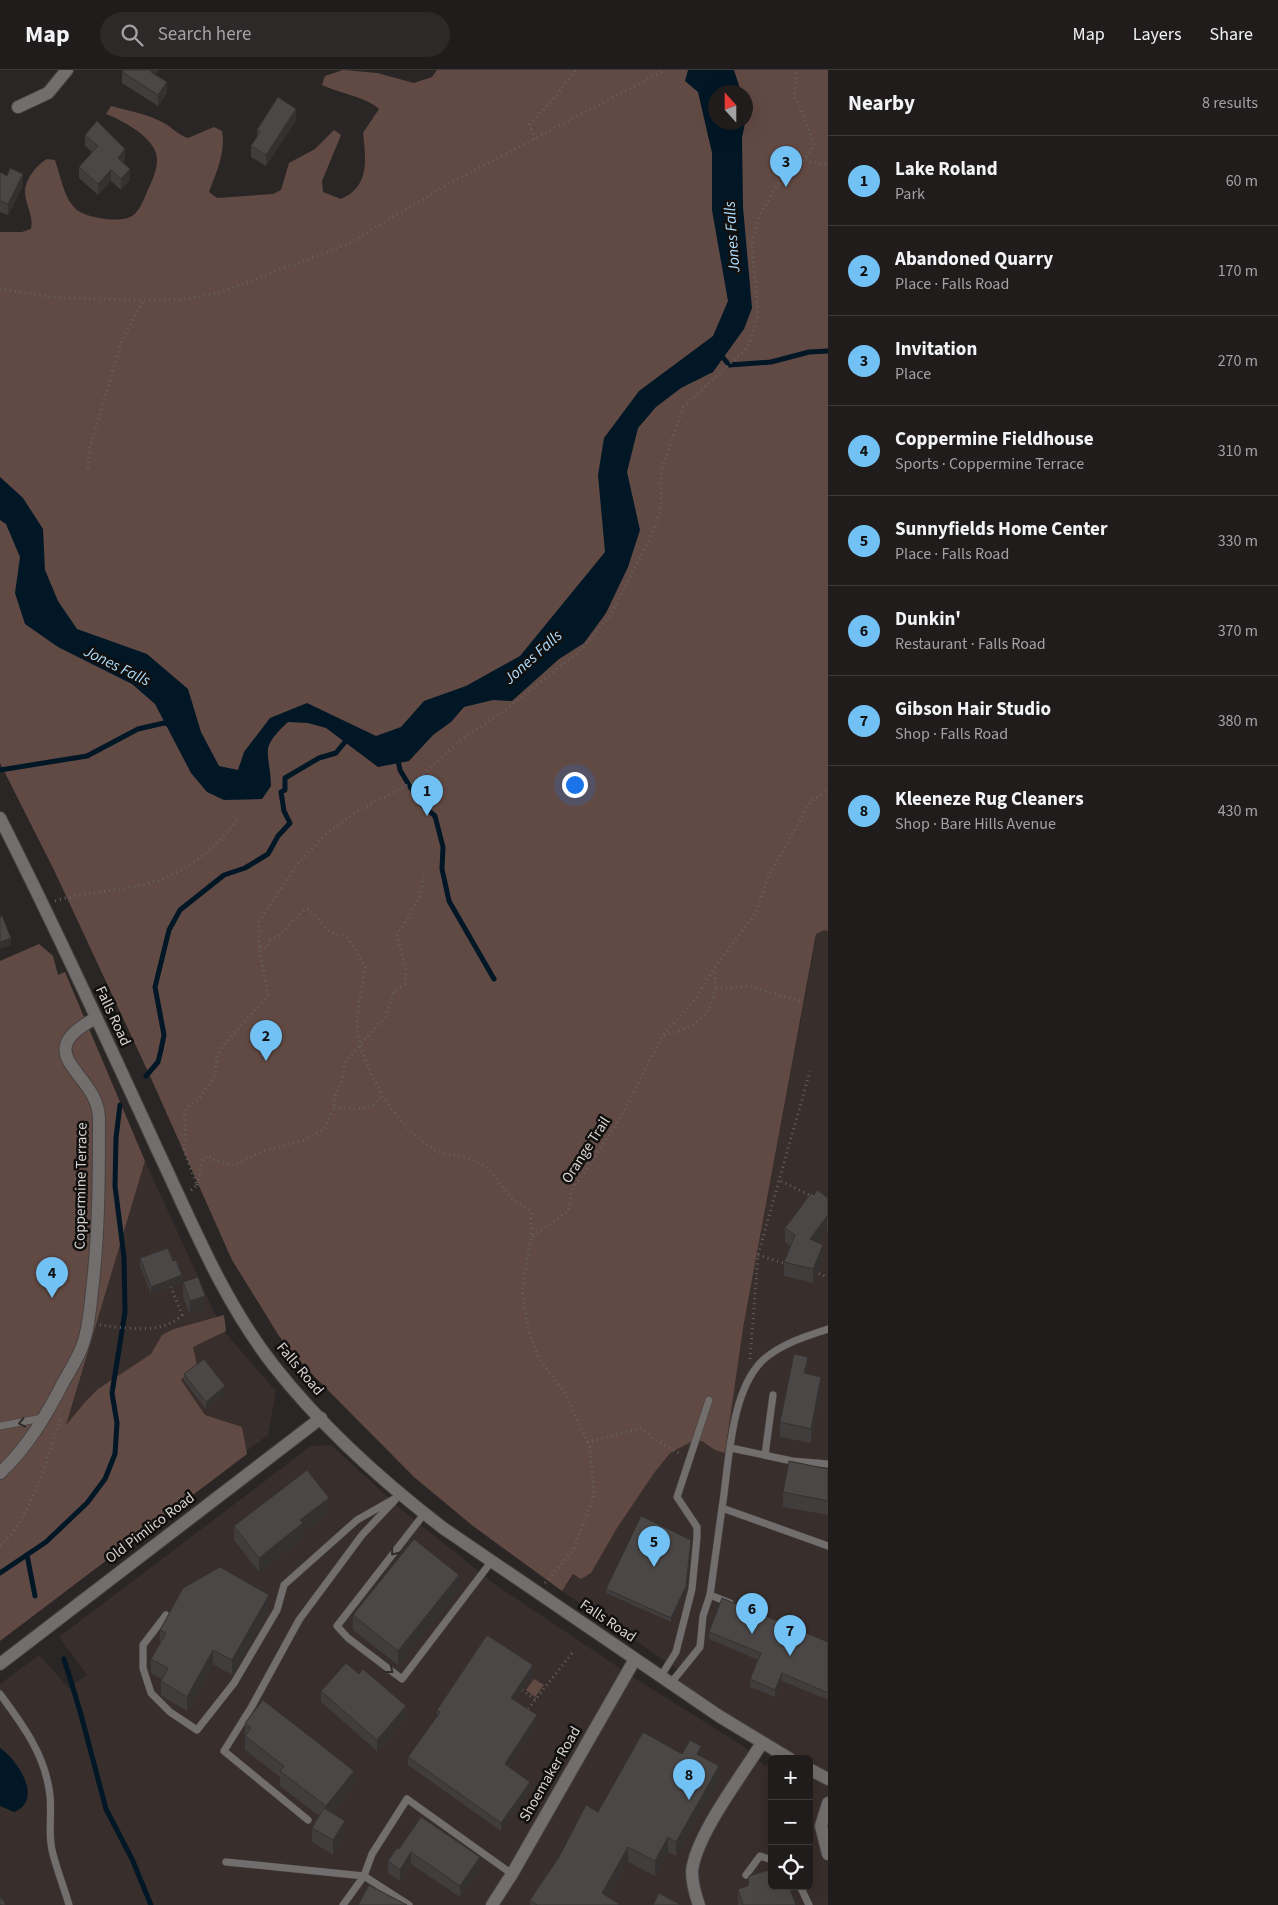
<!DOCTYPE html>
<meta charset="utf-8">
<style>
:root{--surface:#201c1c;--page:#2d2929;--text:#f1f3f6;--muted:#a2a1a3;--line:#3d3a3b;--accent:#72c1f5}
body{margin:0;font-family:"Source Sans 3",sans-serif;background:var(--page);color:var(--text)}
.controls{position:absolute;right:15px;bottom:15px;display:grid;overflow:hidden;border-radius:8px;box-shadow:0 5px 20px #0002}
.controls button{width:45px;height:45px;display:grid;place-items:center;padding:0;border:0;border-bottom:1px solid var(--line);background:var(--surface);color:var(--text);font:25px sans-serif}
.compass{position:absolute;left:708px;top:15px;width:45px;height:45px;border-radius:50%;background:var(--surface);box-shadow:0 5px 20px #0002;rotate:339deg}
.you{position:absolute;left:574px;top:714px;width:18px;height:18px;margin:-12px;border:4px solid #fff;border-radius:50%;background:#1a73e8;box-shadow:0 0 0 8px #1a73e833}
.badge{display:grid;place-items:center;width:32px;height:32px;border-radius:50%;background:var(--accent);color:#111;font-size:16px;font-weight:700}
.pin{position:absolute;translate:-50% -41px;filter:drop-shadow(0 1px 2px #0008)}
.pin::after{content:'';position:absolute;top:26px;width:18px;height:15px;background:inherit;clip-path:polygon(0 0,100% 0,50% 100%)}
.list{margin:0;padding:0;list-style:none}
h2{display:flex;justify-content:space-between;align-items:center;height:65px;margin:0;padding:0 20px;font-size:21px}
h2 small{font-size:16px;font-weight:400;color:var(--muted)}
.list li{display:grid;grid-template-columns:32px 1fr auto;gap:15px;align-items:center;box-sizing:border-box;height:90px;padding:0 20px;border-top:1px solid var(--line)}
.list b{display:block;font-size:19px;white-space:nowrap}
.list p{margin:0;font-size:16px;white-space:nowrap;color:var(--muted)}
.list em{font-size:16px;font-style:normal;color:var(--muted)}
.icon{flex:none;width:28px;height:28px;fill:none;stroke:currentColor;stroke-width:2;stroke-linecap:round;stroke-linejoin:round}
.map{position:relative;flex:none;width:828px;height:1835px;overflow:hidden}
header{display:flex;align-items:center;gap:30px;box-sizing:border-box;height:70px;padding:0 25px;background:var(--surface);border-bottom:1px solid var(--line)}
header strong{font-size:24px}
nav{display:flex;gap:28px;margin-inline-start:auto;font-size:18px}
.search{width:350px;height:45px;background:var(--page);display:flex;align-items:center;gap:12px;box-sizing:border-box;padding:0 18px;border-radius:28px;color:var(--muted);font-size:19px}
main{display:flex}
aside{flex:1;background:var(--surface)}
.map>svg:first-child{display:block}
.built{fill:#382e2b;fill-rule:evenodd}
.green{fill:#624a44;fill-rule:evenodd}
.water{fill:#011726}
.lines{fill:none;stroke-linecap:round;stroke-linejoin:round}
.stream{stroke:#011726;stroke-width:5}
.service-casing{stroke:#464241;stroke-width:8}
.minor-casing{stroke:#464241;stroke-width:14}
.tertiary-casing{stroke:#464241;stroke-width:14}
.secondary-casing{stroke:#464241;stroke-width:14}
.path{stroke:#646160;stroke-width:3;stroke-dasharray:1 4;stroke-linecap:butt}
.service{stroke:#726e6d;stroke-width:7}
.minor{stroke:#726e6d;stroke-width:12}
.tertiary{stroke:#726e6d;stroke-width:12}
.secondary{stroke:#726e6d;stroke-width:12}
.wall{fill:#403d3c}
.shaded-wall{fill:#343231}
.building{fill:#4b4746;stroke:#343231}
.oneway{stroke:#2e2c2b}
.labels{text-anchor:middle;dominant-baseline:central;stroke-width:5;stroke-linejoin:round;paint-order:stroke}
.street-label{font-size:15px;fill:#d6d3d3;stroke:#11100f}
.water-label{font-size:16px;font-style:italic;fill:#afddfd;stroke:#11100f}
</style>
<header>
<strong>Map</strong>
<div class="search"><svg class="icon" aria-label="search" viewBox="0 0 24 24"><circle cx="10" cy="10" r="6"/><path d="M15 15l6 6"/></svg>Search here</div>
<nav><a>Map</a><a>Layers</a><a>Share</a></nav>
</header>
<main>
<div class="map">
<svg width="828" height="1835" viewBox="0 0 828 1835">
<rect width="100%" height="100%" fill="#2a2625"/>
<g class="built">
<path d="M821,841l7,18v976h-828v-221l39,-29 30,33 18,-13 -28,-38 252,-191 20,-1 69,63 97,78 139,93 107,67 23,21 7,-16 -98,-67 5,-13 -118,-80 181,-264zM772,1689h37v127h-37z"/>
<path d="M145,1091l77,168 54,62 -8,44 -129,96 -76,-97z"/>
</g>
<g class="green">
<path d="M343,0l34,3 37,10 18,-6 5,-7h391v861l-4,-1 -8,4 -73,394 -18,125 -10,-3 -13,-9 -11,1 -21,11 -16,20 -37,55 -26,45 -10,6 -8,-5 -11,17 -89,-65 -59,-49 -109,-110 -26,-31 -47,-76 -82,-184 -96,-206 -54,-107v-531h22l9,-3c3,-14 -6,-24 -6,-38 1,-13 12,-26 22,-32l8,1c5,14 8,34 18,46 8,12 45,17 57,11 9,-4 13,-16 17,-25 4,-10 10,-20 10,-32 1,-21 -35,-40 -51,-46l5,-8c18,5 37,8 53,17 9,5 14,12 24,15l26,-11 8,4c4,21 -6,42 -13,61l8,6 56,-4 8,-4 8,-27 26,-14 19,-19 7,5 -19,46 1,11 18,7c29,-12 25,-40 22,-66l16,-24c-13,-12 -40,-16 -57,-24l3,-9zM716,22h30v30h-30z"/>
<path d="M39,874l14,12 5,19 7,-3 80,189 -79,264 20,-24 12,-12 53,-35 11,-19 12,-6 50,-14 2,16 -33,16 4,18 -16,15 24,35 37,12 5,27 -247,187v-680z"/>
<path d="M534,1609l10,6 -9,12 -9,-7z"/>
</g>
<g class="water">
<path d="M688,0h46l7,22h-25v30l29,1 -3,15 1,69 9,101 -8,21 -31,43 -32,16 -25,19 -18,21 -11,44 13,58 -12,37 -22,46 -22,30 -25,16 -47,42 -19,-1 -29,7 -13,15 -18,13 -24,26 -31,6 -52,-39 -18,-5 -20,-1c-30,28 -18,28 -17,64l-9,13 -38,1 -17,-8 -16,-19 -36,-69 -23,-20 -74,-37 -33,-23 -10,-31 5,-36 -14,-33 -6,-4v-43l23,21 20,31 2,41 13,31 19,28 70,25 41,35 13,43 18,34 19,4 6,-18 26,-34 37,-15 69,33 25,-9 23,-26 42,-15 54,-30 85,-104 -7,-77 6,-37 35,-47 74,-55 15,-35 -16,-91v-57l-14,-61 -13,-11z"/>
<path d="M0,1678c18,12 44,52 14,64l-14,-6z"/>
</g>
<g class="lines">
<g class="stream">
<path d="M720,284l9,11 42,-3 38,-10 19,-1"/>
<path d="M397,686l3,14 9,15 15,22 11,9 8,31 -1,22 7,32 45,78"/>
<path d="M0,700l87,-14 51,-27 26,-6 9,2"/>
<path d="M146,1006l12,-14 3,-12 3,-15 -9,-48 14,-57 11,-20 44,-35 21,-7 23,-14 10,-18 12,-13 -6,-12 -3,-19 4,-2v-12l34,-20 17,-5 13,-16"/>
<path d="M27,1485l8,41"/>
<path d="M0,1503l46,-31 41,-39 18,-24 10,-25 2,-31 -5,-30 13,-81 -1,-55 -9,-71 1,-48 4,-33"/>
<path d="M64,1589l16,52 26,98 26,50 19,46"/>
</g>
<defs>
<g id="service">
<path d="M828,1259c-22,7 -47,15 -65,31 -33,31 -34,105 -41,148l106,38"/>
<path d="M0,1356l42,-8"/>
<path d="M731,1378l61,13 36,3"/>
<path d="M765,1385l8,-60"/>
<path d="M424,1444l-87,112 11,12 54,41 89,-117"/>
<path d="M710,1525l20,8"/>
<path d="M166,1545l-23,30v23l8,25 19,19 27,18 37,-47 43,-73 7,-25 73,-65 44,-25"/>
<path d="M661,1606l15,-24 16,-63 5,-52v-10l-20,-30 32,-97"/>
<path d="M671,1613l29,-36 3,-31 7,-21 12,-87"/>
<path d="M0,1624c23,31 46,62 50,102 2,18 -2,37 2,54 4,18 12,37 17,55"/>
<path d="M308,1750l-84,-69 28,-45 47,-86 63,-85 33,-35"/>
<path d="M226,1792l138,14 45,29"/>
<path d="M746,1805l14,-19 12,4"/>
<path d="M800,1816l9,19"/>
<path d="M343,1835l21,-29 8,-22 35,-55 105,75"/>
</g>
<g id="minor">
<path d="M18,37l30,-14 19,-23"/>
<path d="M0,1403c28,-26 47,-59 64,-92 7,-12 15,-25 19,-37 6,-17 7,-36 9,-53 7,-58 7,-115 7,-173 -1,-46 -73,-63 -3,-100"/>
<path d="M828,1733l-7,23 7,28"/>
<path d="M492,1835l20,-31 123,-215"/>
<path d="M699,1835c-4,-11 -7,-22 -7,-34 4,-36 50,-96 70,-128"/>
</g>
<path id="tertiary" d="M0,1594l321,-246"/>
<g id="secondary">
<path d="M0,748c55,109 106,220 157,331 35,74 66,152 117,217 48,61 108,115 169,162l276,188 71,43"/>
<path d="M809,1699l19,10"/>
</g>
</defs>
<use href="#service" class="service-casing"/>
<use href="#minor" class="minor-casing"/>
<use href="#tertiary" class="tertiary-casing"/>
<use href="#secondary" class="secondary-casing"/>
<g class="path">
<path d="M535,69l-5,-15 27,-29 18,-25"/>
<path d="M810,92l18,2"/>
<path d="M0,219l57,9 87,2 42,-1 35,-7 127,-48 102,-61 215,-113"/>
<path d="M88,398l1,-17 33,-111 22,-40"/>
<path d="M55,831c26,-8 50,-9 76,-14 47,-8 78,-31 107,-68"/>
<path d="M260,878h7l3,-8 7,-3 27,-27 5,-1 20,22 19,7 17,28c-1,18 -8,38 -8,56 1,42 40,107 77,127 13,8 32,5 47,15 13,9 20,22 31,34 5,5 13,9 19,13v26"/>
<path d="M716,919l34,-3 52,16"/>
<path d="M664,965c39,-9 54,-25 51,-66"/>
<path d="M334,1037l20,2 19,-3 10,-12"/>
<path d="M781,1111l30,15"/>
<path d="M197,1115l6,-26 5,-4 6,5 20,5 29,-14 42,-11 19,-11 10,-22v-10l7,-13 5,-23 39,-44 9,-25 11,-8 1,-16 -9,-32 23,-39 4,-21"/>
<path d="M191,1120l6,-5 -13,-34 2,-23 -2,-11 2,-8 13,-10 16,-23 2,-19 5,-10 46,-52 -9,-47v-27l39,-57 27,-29 31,-23 59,-31 45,-40 45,-31 75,-59 31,-37 35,-68 15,-35v-39l22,-65 65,-60 10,-32 -6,-72 8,-29 26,-43 17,-9 11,-17 -11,-32 -9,-17 3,-26"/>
<path d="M758,1185l29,9"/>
<path d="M814,1202l14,5"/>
<path d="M100,1255c26,3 62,10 82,-10l-11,-28"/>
<path d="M750,1289l8,-104 52,-184"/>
<path d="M587,1372l54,-14 13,11 28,16"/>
<path d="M0,1475c28,-19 50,-93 60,-126"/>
<path d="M545,1513l29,-34 20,-54 -4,-48 -24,-52 -28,-39 -10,-27 -6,-38 9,-54 37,-26 3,-19 48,-72 44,-85 32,-36 20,-32 41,-54 12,-36 43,-76 17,-11"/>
<path d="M522,1620l14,10"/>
<path d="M525,1643l47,-60"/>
</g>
<use href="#service" class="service"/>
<use href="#minor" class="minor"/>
<use href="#tertiary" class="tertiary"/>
<use href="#secondary" class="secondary"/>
</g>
<g class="wall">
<path d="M122,2l34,3 11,18 -9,13 -36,-23z"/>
<path d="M296,50l-30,46 -15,-9v-11l6,-9v-7z"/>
<path d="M85,65l40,25 -2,3 7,17 -9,10 -10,-9 -13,14 -19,-17v-11l13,-15 -7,-6z"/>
<path d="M0,102l23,13 -15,30 -8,-3z"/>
<path d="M814,1125l14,3v33l-1,-1 -9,12 5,17 -10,24 -29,-7v-14l7,-16 -6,-4v-14z"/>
<path d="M140,1188l33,3 9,22 -31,11 -11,-28z"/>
<path d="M183,1212l22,28 -15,5 -7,-18z"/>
<path d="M808,1301l-1,3 14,17 -10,52 -31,-6v-15z"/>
<path d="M184,1304l41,20 -19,15 -22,-28z"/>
<path d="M828,1399v46l-45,-8v-15z"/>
<path d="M329,1442l-26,20v6l-44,34 -25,-32v-14z"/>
<path d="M691,1473l-5,47 -15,32 -65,-29v-4z"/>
<path d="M459,1520l-61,75 -45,-35v-15z"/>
<path d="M269,1539l-37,66 -19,-11 -26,47 -26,-16v-14l1,-2 -11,-6v-14l9,-15v-14z"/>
<path d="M709,1562l119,10v58l-46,-19 -7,16 -25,-10v-8l8,-19 -49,-21z"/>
<path d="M533,1604l-18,27 22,23 -28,42 21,24 -29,41 -93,-66v-8l29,-40v-7z"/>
<path d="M321,1621l85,26 -29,34 -56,-49z"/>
<path d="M245,1653l109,62 -22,28 13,22 -12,20 -21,-13v-14l7,-12 -39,-30v-9l-35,-27z"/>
<path d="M682,1684l19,2 18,24 -43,76 -8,-4 -13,24 -27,-14 -20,35 11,8h-89v-5l68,-88z"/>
<path d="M399,1779l81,20 -20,28 -49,-33 -11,17 -12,-8v-12z"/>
<path d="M748,1816h24l24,19h-58v-16z"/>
</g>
<g class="shaded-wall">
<path d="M152,0h7l-8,13v-11z"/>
<path d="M167,12v11l-9,13v-11z"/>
<path d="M296,39v11l-30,46v-11z"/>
<path d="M125,79v11l-7,9v-11z"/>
<path d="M130,99v11l-9,10v-11z"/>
<path d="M111,100v11l-13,14v-11z"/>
<path d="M23,104v11l-15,30v-11z"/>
<path d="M11,868v7l-11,4v-7z"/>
<path d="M827,1146v14l-17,23v-14z"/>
<path d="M823,1175v14l-10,24v-14z"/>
<path d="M182,1205v8l-31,11v-7z"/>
<path d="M205,1226v14l-15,5v-14z"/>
<path d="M808,1287v14l-4,17v-15z"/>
<path d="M821,1307v14l-10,52v-14z"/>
<path d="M225,1316v8l-19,15v-7z"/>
<path d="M329,1428v14l-26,20v6l-44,34v-14l41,-38z"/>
<path d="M691,1470l-5,50 -15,32v-4z"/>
<path d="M459,1505v15l-61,75v-14z"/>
<path d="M269,1525v14l-37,66v-15z"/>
<path d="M213,1580v14l-26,47v-14z"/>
<path d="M533,1595v9l-22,33v-9z"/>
<path d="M782,1603v8l-7,16v-7z"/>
<path d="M406,1636v11l-29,34v-11z"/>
<path d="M537,1645v9l-32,48v-8z"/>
<path d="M701,1676v14l-4,-6z"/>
<path d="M719,1696v14l-43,76v-14z"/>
<path d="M354,1701v14l-28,36v-15z"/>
<path d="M530,1712v8l-29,41v-8z"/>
<path d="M345,1751v14l-12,20v-15z"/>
<path d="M668,1767v15l-13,24v-15z"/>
<path d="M628,1777v15l-24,43 -2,-12z"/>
<path d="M411,1782v12l-11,17v-11z"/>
<path d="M480,1787v12l-20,28v-11z"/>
</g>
<g class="building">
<path d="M124,0h28l-1,2 16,10 -9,13 -36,-23z"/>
<path d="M278,27l18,12 -30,46 -15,-9 9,-14 -3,-2z"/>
<path d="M97,51l28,28 -7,9 12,11 -9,10 -10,-9 -13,14 -19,-17 19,-21 -13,-11z"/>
<path d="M10,98l13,6 -15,30 -8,-3v-29l7,4z"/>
<path d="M2,846l9,22 -11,4v-25z"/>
<path d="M817,1120l11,8v18h-1l-17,23 13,6 -10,24 -29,-7 11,-27 -10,-7 26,-35 3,2z"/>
<path d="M168,1178l5,13 3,-1 6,15 -31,12 -11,-29z"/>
<path d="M198,1207l7,19 -15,5 -7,-19z"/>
<path d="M794,1284l14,3 -4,16 17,4 -10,52 -31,-7z"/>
<path d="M204,1289l21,27 -19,16 -22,-28z"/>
<path d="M789,1391l39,8v32l-45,-9z"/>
<path d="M307,1400l22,28 -29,22 3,3 -44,35 -25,-32z"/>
<path d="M641,1446l50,24 -5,46 -15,32 -65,-29z"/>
<path d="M414,1469l45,36 -61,76 -45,-36z"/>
<path d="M220,1497l49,28 -37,65 -19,-10 -26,47 -26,-16 7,-13 -17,-9 15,-26 -6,-3 23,-42z"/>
<path d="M722,1528l106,44v51l-46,-20 -7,17 -25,-11 11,-26 -52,-21z"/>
<path d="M487,1565l46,30 -22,33 26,17 -32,49 25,18 -29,41 -93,-66 32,-45 -3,-2z"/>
<path d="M346,1593l13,11 4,-5 43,37 -29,34 -56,-49z"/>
<path d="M263,1630l91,71 -28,35 -46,-35 4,-5 -39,-30 6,-8 -6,-5z"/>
<path d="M643,1662l39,22 8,-14 11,6 -4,8 22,12 -43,76 -8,-5 -13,24 -27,-14 -26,46 17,11 -1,1h-81l-7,-5 29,-43 27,-52 12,7z"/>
<path d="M324,1738l21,13 -12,19 -21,-12z"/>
<path d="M421,1747l59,40 -20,29 -49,-34 -11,18 -12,-9 9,-13 2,1z"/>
<path d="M768,1800l1,5h3v11h17l7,19h-53l-5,-16 10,-3 1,-10z"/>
<path d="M369,1815l38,20h-49z"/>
<path d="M659,1823l22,12h-28z"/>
<path d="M0,1826l6,9h-6z"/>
</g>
<defs><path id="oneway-chevron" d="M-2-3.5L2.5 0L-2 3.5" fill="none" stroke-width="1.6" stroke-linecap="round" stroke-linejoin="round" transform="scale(1.25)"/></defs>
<g class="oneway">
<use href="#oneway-chevron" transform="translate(22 1353) rotate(167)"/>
<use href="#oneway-chevron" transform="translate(394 1482) rotate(128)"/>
<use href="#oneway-chevron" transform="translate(390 1600) rotate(38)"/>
</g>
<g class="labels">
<g class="street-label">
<text transform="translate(113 946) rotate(65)">Falls Road</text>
<text transform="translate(586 1080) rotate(-57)">Orange Trail</text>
<text transform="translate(81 1116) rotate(-89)">Coppermine Terrace</text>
<text transform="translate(300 1299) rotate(50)">Falls Road</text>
<text transform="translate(150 1458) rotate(-37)">Old Pimlico Road</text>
<text transform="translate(608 1551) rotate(34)">Falls Road</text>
<text transform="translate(550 1704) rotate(-60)">Shoemaker Road</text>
</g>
<g class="water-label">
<text transform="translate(732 167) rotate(-94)">Jones Falls</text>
<text transform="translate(533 587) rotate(-42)">Jones Falls</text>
<text transform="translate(117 596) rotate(26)">Jones Falls</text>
</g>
</g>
</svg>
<div class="controls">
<button>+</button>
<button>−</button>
<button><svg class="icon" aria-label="locate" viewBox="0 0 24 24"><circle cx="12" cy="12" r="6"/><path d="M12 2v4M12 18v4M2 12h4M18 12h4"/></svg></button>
</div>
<svg class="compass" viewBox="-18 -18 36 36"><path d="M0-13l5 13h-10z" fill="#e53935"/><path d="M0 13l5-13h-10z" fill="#a2a1a3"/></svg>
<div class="you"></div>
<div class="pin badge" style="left:427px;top:746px">1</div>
<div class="pin badge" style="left:266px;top:991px">2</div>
<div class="pin badge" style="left:786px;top:117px">3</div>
<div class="pin badge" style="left:52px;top:1228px">4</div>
<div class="pin badge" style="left:654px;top:1497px">5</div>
<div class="pin badge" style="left:752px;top:1564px">6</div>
<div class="pin badge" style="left:790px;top:1586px">7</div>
<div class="pin badge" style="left:689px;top:1730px">8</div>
</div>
<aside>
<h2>Nearby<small>8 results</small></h2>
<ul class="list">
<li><span class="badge">1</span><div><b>Lake Roland</b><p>Park</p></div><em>60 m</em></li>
<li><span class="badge">2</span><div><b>Abandoned Quarry</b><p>Place · Falls Road</p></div><em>170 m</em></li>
<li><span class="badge">3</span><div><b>Invitation</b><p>Place</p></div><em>270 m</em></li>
<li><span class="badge">4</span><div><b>Coppermine Fieldhouse</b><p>Sports · Coppermine Terrace</p></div><em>310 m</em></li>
<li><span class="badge">5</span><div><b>Sunnyfields Home Center</b><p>Place · Falls Road</p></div><em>330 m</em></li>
<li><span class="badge">6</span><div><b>Dunkin'</b><p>Restaurant · Falls Road</p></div><em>370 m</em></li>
<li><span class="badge">7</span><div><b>Gibson Hair Studio</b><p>Shop · Falls Road</p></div><em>380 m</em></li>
<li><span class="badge">8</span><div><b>Kleeneze Rug Cleaners</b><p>Shop · Bare Hills Avenue</p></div><em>430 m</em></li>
</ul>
</aside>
</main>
